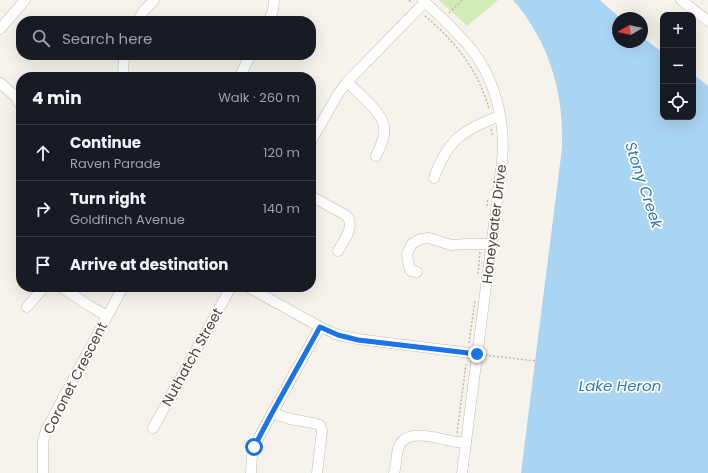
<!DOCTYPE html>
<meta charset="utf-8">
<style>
:root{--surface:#171b24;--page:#242831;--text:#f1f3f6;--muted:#9ea1a6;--line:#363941}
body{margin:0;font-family:Poppins,sans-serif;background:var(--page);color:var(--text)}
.controls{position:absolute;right:12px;top:12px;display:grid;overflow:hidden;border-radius:8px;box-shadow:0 4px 16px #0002}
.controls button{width:36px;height:36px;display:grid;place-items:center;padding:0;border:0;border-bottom:1px solid var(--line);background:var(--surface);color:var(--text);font:20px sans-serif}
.compass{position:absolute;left:612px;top:12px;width:36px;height:36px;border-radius:50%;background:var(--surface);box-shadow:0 4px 16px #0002;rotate:261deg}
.stop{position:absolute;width:12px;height:12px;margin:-9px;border:3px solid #1a73e8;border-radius:50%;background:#fff}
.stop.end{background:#1a73e8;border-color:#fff;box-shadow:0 1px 4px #0008}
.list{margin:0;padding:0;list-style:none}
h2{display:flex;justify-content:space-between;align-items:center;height:52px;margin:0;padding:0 16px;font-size:17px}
h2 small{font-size:13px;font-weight:400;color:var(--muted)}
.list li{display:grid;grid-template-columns:26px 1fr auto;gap:12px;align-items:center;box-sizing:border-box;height:56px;padding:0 16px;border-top:1px solid var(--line)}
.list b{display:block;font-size:15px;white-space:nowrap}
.list p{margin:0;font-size:13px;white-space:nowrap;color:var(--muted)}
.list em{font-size:13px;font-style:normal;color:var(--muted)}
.icon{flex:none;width:22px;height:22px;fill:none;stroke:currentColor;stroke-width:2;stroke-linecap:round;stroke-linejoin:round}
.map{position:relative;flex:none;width:708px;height:473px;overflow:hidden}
.search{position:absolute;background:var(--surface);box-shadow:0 4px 16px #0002;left:16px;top:16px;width:300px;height:44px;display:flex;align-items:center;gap:10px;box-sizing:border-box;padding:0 14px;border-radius:16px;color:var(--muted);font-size:15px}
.panel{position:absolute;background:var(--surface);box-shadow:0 4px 16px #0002;left:16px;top:72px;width:300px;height:220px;border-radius:16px}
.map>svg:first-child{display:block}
.green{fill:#d2eab5}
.water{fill:#a9d4f2}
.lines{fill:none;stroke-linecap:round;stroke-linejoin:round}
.minor-casing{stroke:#c2bbae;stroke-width:11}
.path{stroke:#c4b79f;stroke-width:1.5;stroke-dasharray:2 2;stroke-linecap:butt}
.minor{stroke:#fff;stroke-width:10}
.route{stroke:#1a73e8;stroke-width:5}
.labels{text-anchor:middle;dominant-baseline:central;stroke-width:3.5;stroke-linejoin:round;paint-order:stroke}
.street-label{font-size:14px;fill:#4b4439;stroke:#fff}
.water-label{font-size:15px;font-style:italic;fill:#2e7ab2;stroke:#fff}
</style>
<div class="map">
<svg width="708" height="473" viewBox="0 0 708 473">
<rect width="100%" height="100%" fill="#f6f3ec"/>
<path class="green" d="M439,0h59l-31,26z"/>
<path class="water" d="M513,0h87l20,18h-2v24h24v-5l21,16v64h30v-43l15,12v387h-187l41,-325c0,-12 0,-23 -1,-34 -4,-42 -20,-82 -48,-114z"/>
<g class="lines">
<defs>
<g id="minor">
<path d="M423,0c15,14 30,28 44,44 28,32 39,77 35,118l-40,311"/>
<path d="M681,0l27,21"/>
<path d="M138,21l4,-8 12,-13"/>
<path d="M269,21l4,-11 1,-10"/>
<path d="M0,29l25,-29"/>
<path d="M123,77l1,-22"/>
<path d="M239,77l12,-22"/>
<path d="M347,82c11,11 34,29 37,44 2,10 -4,21 -8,30"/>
<path d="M0,83l15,13 6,10"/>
<path d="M311,141l27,-47 9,-12 78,-80"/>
<path d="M434,178c13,-38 30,-49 66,-62"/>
<path d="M311,196l36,20c8,11 -3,24 -9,35"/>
<path d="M417,272l-6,-1 -2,-4 -2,-13 5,-10 8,-5 9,-1 22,7 17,-1h23"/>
<path d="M61,287l27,18 19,11"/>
<path d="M248,287l72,40 18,8 20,4 119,15"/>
<path d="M27,307l17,-20"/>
<path d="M272,413l18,6 23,4 7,2 2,6 -5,42"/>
<path d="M153,428l78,-141"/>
<path d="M43,473v-31l3,-12 77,-143"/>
<path d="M251,473l1,-18 6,-16 62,-112"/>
<path d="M394,473c3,-9 2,-21 5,-27 8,-17 34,-9 48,-6 6,2 13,2 19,3"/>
</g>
</defs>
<use href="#minor" class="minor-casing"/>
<g class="path">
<path d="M409,0l3,3"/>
<path d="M449,13l13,-13"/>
<path d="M425,16c24,20 45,44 57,73 3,7 6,14 7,21"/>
<path d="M491,129l2,8"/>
<path d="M487,206l1,-8"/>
<path d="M478,274l2,-22"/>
<path d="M469,343l6,-43"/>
<path d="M485,355l51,6"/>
<path d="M457,433l9,-69"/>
</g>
<use href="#minor" class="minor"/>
</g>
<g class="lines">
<path class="route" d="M254,447l18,-34 48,-86 18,8 20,5 119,14"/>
</g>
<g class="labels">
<g class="street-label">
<text transform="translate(494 224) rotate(-83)">Honeyeater Drive</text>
<text transform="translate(192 357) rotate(-61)">Nuthatch Street</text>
<text transform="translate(75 378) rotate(-63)">Coronet Crescent</text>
</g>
<g class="water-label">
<text transform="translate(644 185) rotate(72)">Stony Creek</text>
<text x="620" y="385">Lake Heron</text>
</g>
</g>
</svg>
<div class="controls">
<button>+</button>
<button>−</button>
<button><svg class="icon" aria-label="locate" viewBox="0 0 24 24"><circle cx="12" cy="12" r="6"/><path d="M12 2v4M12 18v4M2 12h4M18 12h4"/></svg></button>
</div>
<svg class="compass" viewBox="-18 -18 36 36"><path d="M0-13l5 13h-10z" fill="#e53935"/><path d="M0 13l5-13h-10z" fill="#9ea1a6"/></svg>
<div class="stop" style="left:254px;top:447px"></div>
<div class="stop end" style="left:477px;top:354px"></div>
<div class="search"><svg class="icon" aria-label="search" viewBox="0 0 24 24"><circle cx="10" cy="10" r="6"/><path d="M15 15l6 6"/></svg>Search here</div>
<section class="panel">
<h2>4 min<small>Walk · 260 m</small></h2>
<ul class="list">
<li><svg class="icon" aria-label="ahead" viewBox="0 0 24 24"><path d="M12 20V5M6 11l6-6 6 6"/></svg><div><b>Continue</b><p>Raven Parade</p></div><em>120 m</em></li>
<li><svg class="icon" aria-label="right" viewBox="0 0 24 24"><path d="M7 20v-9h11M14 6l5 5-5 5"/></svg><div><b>Turn right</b><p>Goldfinch Avenue</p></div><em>140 m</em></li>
<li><svg class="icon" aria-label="arrive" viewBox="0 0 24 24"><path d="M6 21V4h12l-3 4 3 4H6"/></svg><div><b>Arrive at destination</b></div></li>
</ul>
</section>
</div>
